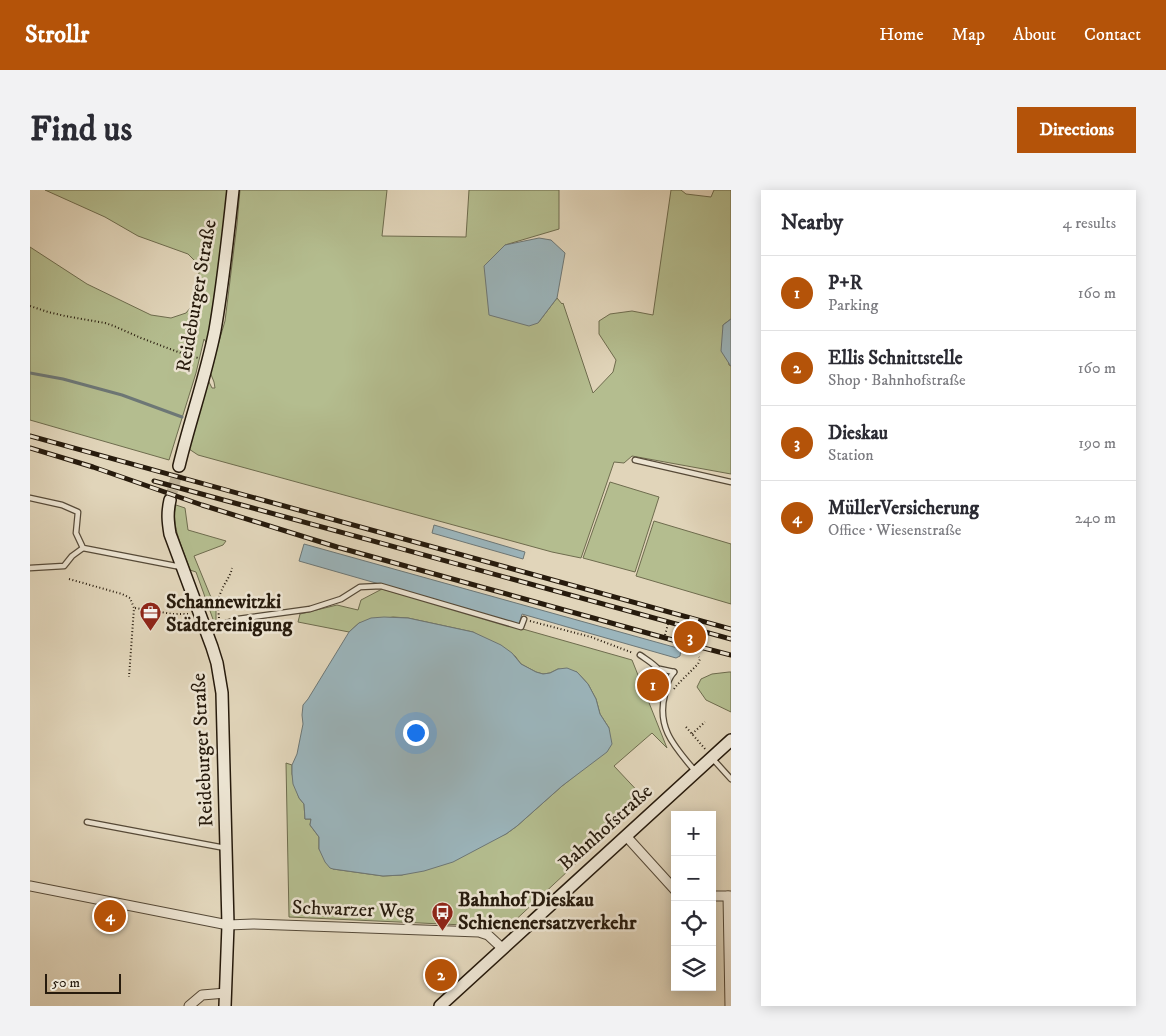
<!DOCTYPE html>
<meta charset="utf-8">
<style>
:root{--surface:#fff;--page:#f2f2f3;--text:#2b2b33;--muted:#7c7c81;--line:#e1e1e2;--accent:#b45309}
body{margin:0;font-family:"IM FELL DW Pica",serif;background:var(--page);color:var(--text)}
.controls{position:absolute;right:15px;bottom:15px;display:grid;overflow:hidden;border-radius:0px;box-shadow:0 2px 12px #0003}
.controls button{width:45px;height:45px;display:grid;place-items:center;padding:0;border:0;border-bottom:1px solid var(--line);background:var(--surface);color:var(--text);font:25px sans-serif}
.scale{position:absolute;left:15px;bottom:12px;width:76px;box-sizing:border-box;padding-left:5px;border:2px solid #271b0d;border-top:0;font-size:14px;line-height:18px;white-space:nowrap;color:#271b0d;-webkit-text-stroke:4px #ece4d2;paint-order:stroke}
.you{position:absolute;left:385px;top:542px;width:18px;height:18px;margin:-12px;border:4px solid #fff;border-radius:50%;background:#1a73e8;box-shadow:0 0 0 8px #1a73e833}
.badge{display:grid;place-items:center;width:32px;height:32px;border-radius:50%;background:var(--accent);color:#fff;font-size:16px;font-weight:700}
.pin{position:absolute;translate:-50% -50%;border:2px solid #fff;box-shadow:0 1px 5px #0006}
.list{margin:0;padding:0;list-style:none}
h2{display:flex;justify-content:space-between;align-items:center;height:65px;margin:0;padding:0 20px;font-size:21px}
h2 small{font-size:16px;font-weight:400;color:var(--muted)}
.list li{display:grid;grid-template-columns:32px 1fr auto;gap:15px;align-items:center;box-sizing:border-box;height:75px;padding:0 20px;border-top:1px solid var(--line)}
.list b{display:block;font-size:19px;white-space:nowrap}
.list p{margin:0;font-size:16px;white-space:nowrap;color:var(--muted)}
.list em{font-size:16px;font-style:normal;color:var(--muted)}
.icon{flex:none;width:28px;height:28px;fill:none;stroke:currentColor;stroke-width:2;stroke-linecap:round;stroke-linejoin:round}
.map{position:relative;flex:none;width:701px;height:816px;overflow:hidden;border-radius:0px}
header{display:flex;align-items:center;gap:30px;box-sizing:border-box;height:70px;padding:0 25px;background:var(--accent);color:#fff}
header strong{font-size:24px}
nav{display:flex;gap:28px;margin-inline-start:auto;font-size:18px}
.intro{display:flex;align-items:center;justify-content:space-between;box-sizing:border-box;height:120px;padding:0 30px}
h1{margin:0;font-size:35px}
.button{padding:12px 22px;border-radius:0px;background:var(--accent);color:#fff;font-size:18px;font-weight:700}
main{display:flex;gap:30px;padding:0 30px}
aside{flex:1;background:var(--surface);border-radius:0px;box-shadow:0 2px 12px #0003}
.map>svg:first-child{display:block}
.green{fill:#b4bd8f;stroke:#6e6c4e}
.water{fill:#9bb5bc;stroke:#6d7776}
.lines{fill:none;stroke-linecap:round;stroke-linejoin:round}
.stream{stroke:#6d7776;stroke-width:3}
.secondary-tunnel{stroke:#bcb097;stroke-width:11;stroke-dasharray:11 5.5;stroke-linecap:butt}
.lane-casing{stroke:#564a38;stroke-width:7}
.street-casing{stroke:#564a38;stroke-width:11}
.secondary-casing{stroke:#271b0d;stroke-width:14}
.path{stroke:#271b0d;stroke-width:2;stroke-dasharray:1 2.5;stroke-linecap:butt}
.lane{stroke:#ece4d2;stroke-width:4.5}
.street{stroke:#ece4d2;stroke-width:9}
.secondary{stroke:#ece4d2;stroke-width:11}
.rail-casing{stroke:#271b0d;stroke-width:5}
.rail{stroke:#ece4d2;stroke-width:3;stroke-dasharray:9;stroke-linecap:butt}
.labels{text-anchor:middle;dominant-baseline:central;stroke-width:5;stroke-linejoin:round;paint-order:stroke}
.street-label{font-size:20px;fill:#271b0d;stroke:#ece4d2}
.poi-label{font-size:20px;font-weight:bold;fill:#271b0d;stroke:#ece4d2;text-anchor:start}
</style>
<header>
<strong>Strollr</strong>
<nav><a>Home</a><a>Map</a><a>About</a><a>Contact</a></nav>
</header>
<div class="intro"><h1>Find us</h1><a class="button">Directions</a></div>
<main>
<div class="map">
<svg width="701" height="816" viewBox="0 0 701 816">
<rect width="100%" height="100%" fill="#e1d5ba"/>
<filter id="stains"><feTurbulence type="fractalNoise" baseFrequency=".004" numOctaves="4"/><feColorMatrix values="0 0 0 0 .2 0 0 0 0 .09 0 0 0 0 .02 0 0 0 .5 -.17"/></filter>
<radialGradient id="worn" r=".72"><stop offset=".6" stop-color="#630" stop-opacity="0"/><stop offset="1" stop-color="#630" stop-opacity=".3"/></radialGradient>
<g class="green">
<path d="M15,0h182l-4,48 -16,106 -3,-5 -8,34 -27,87 -139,-40v-173l57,37 64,31 20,3 15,-5 9,-11 3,-16 1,-14 -3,-10 -8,-8 -50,-18 -33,-19z"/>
<path d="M210,0h147l-5,46 84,1 3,-47h90v39l-54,16 33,78 19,-25 5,6 1,-1 30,90 20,-21 3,-12 -17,-26v-13l11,-7 22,-3 21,4 18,-125h10l5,4 25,3 3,-7h17v129l-8,6 6,40 2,1v108l-99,-18 -8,7 -10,-1 -33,96 -29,-6 -354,-97 -9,-6 19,-69 4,8h3l-1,-6 -4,-10 15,-51 12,-97z"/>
<path d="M580,292l49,15 -24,75 -52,-14z"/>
<path d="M146,315l9,3 3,22 38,11 -3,4 -29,11 16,39 6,11v15l-2,1 -18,-50 -6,-2c-6,-19 -20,-45 -14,-65z"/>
<path d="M624,331l77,23v60l-95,-28z"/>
<path d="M352,399l250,71 35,88 -15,-15 -38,33 31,33 -137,128 -219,-10 -3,-154 6,2v9l7,24 5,6 1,15h6l-1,6 9,12v12l14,20 50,7 19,-1 104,-41 11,-8 45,-40 20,-16 27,-42 -9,-14 -4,-15 -8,-15 -11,-12 -19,-3 -8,4 -7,1 -7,-2 -15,-8 -6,-8 -42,-24 -65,-14 -15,-1 -34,6 -10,9 -51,-10 2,-8 37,-9 21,5 3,-10z"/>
<path d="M699,482h2v40l-25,-12 -9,-13 4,-8 11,-5z"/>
</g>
<g class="water">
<path d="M509,48l12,2 14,13 -8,45 -19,25 -9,3 -40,-11 -5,-49 21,-21z"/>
<path d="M701,129v47l-1,-1 -9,-14 2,-26z"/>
<path d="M404,335l91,27 -2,7 -91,-26z"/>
<path d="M274,354l377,105 -1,7 -4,2 -154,-44 -3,10 -220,-63z"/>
<path d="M354,427l24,1 65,14 28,13 11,8 9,11 15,8 7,2 7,-1 8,-4 9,-1 10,4 11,12 8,15 4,15 9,14 3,16 -5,8 -45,34 -45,40 -11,8 -53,28 -29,9 -22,4 -19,1 -50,-7 -3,-1 -5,-6 -6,-13v-12l-9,-12 1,-6h-6l-1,-15 -5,-6 -6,-14 -1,-10v-9l5,-11 6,-30 -1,-9 1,-10 5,-6 41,-67 10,-9 12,-5z"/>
</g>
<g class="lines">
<path class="stream" d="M0,183l33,6 59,16 60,22"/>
<path class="secondary-tunnel" d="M140,310l9,-34"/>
<defs>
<g id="lane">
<path d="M605,270l96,22"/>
<path d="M0,308l32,7 16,7 -2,21 7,15 98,19"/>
<path d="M0,378l34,-2 8,-10 11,-8"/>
<path d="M176,440l32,-11 72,-10 31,-10 19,-12 21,-1 140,41 3,-8"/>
<path d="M610,465c16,11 24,14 24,35"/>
<path d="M630,479l14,3"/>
<path d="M644,482c-6,7 -7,13 -9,22 -9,34 10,53 30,77"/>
<path d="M682,568l19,21"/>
<path d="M57,632l138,26"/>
</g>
<g id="street">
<path d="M596,646l49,54"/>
<path d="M0,696l198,39 25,-1 226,8 9,3 14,13"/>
<path d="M682,706h19"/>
<path d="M698,706l2,110"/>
<path d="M159,816l13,-11 24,-2"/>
</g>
<g id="secondary">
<path d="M149,276c11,-46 27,-90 36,-136 8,-46 13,-93 18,-140"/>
<path d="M140,310c-3,13 -2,22 0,34l42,113 5,16 5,30 6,232 -3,81"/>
<path d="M410,816l291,-266"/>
</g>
</defs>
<use href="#lane" class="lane-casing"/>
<use href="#street" class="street-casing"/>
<use href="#secondary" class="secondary-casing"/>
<g class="path">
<path d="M0,116l18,6 17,4 40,7 9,3 27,12 37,14 20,6"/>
<path d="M39,389l53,15 8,4 4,10 -5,69"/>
<path d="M105,418l38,6h17"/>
<path d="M189,428c-1,-9 -2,-18 2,-26 3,-9 9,-14 11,-24"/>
<path d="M500,431l61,16 42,16"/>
<path d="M635,445l3,-11"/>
<path d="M644,499l3,-4 21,-21 2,-5 -1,-2"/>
<path d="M656,537l20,23"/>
<path d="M662,544l13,-12"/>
</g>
<use href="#lane" class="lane"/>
<use href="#street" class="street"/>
<use href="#secondary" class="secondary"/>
<defs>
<g id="rail">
<path d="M0,246l701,193"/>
<path d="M0,258l63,19 109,38 135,42 332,92 62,16"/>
<path d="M124,291l577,158"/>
</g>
</defs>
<use href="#rail" class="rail-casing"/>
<use href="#rail" class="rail"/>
</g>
<defs>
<symbol id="office-pin" viewBox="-11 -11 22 30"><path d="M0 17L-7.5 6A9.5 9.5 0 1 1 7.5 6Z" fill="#8f2418" stroke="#ece4d2"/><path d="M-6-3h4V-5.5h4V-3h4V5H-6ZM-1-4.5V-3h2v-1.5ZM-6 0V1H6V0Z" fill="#fff"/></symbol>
<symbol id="bus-pin" viewBox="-11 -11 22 30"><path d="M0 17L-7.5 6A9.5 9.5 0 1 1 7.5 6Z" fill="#8f2418" stroke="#ece4d2"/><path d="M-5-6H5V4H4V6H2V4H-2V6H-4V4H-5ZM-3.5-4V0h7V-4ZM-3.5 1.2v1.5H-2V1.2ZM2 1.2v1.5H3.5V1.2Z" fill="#fff"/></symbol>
</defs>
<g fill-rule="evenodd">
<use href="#office-pin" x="108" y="410" width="25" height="34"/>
<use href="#bus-pin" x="400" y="710" width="25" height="34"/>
</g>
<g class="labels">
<g class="street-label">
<text transform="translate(167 106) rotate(-80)">Reideburger Straße</text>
<text transform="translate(173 560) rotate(-93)">Reideburger Straße</text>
<text transform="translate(576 638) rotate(-42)">Bahnhofstraße</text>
<text transform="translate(323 720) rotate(2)">Schwarzer Weg</text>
</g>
<g class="poi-label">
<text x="136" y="412">Schannewitzki<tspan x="136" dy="23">Städtereinigung</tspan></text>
<text x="428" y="710">Bahnhof Dieskau<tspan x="428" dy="23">Schienenersatzverkehr</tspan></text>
</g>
</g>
<rect width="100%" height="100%" filter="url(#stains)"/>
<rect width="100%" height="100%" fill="url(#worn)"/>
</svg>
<div class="controls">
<button>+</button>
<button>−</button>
<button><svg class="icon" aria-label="locate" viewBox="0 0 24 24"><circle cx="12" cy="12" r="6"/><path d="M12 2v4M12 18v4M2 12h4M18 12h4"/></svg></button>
<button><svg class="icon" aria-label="layers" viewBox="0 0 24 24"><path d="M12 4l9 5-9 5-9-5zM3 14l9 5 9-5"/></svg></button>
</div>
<div class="scale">50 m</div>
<div class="you"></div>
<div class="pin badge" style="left:623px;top:495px">1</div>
<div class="pin badge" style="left:411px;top:785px">2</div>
<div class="pin badge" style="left:660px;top:447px">3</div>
<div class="pin badge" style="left:80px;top:726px">4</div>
</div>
<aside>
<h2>Nearby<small>4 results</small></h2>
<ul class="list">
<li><span class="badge">1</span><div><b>P+R</b><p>Parking</p></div><em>160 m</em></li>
<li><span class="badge">2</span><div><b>Ellis Schnittstelle</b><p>Shop · Bahnhofstraße</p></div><em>160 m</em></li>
<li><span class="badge">3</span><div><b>Dieskau</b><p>Station</p></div><em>190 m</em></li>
<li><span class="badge">4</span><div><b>MüllerVersicherung</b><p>Office · Wiesenstraße</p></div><em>240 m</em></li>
</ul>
</aside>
</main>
